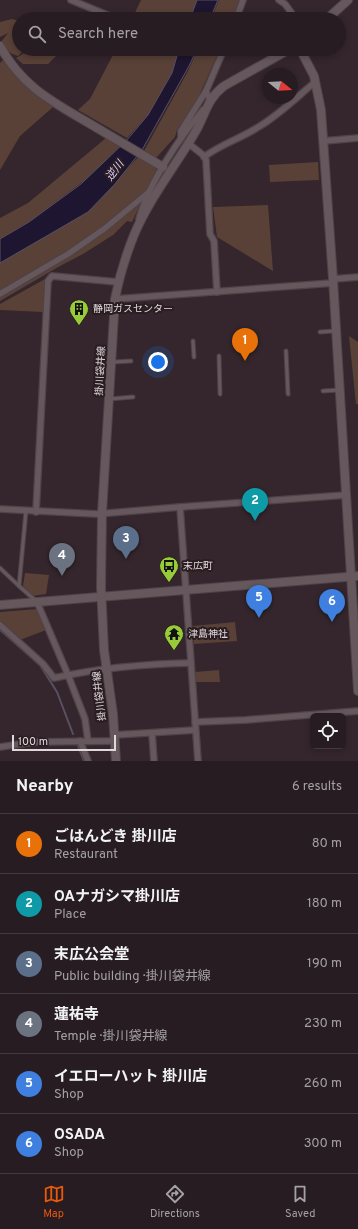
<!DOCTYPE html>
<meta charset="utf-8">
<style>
:root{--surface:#271c21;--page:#33292e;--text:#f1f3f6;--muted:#a4a1a5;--line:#433a3f;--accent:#ea580c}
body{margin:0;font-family:Overpass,"Noto Sans JP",sans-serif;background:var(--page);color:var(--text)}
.controls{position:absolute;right:12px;bottom:12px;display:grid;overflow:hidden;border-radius:6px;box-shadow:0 2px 6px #0003}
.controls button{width:36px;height:36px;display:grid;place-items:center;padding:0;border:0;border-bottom:1px solid var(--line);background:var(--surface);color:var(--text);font:20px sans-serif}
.compass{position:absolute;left:262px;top:68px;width:36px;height:36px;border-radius:50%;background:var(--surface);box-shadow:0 2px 6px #0003;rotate:108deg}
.scale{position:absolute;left:12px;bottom:10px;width:104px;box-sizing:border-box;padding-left:4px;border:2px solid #e1d8db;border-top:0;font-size:11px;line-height:14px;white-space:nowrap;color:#e1d8db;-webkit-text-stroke:3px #2a1d22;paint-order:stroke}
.you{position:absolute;left:158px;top:362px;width:14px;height:14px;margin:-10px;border:3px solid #fff;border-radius:50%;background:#1a73e8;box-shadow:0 0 0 6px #1a73e833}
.badge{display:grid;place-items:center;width:26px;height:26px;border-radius:50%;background:var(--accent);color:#fff;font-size:13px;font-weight:700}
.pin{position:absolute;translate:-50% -33px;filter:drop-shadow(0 1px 2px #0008)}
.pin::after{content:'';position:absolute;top:21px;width:14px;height:12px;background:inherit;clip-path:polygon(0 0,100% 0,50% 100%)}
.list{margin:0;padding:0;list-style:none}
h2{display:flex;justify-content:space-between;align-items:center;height:52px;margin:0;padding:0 16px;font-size:17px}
h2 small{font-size:13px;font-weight:400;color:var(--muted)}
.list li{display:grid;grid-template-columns:26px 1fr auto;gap:12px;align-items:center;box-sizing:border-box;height:60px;padding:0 16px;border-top:1px solid var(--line)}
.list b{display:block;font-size:15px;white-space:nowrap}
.list p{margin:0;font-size:13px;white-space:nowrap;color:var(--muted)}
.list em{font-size:13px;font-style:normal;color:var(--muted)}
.icon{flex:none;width:22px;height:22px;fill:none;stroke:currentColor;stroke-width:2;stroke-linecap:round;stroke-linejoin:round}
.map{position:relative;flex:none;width:358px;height:761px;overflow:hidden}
.search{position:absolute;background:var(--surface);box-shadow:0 2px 6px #0003;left:12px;right:12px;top:12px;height:44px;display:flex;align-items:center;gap:10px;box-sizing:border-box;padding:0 14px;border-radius:22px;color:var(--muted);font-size:15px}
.sheet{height:412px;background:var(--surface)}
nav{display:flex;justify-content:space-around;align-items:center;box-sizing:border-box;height:56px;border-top:1px solid var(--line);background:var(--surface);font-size:11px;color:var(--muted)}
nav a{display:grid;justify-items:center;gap:2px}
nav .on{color:var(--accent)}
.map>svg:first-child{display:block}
.green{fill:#594137}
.water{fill:#1e1530;stroke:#585063}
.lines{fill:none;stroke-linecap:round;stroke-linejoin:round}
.stream{stroke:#585063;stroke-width:2}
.lane-casing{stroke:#4e4348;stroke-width:5}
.street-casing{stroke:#4e4348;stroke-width:8}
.secondary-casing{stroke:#4e4348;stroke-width:10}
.lane{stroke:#66575d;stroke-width:3}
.street{stroke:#66575d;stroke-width:5.5}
.secondary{stroke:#66575d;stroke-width:8}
.labels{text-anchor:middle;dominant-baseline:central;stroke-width:4;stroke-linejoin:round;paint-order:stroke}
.poi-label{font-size:10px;fill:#e1d8db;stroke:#2a1d22;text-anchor:start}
.street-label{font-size:10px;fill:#e1d8db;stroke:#2a1d22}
.water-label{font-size:11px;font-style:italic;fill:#d8ccfb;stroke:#2a1d22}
</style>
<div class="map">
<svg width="358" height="761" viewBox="0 0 358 761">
<rect width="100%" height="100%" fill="#34262c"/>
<g class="green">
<path d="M141,0h56l-7,19h-58z"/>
<path d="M219,0h20l-7,19h-21z"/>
<path d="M12,19l7,2v28h6l-7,7c-9,-3 -13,-6 -17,-14l7,-9 -8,4v-15z"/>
<path d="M27,49h36l-15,15h-25l-7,-6 7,-4z"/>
<path d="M116,49h65l-9,24 -24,42 -21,23 -49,-28 12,-11z"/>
<path d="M198,49h22l-22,49 -21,32 -2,7 -19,21v13l-24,51 -5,-1 -14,14 -30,19 -23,12 -60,35v-39l57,-32 34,-22 53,-57 43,-78z"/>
<path d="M3,60l8,10 42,37 -33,29 -20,34v-107z"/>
<path d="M106,138l19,7 -5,1 -31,31 -59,44 -30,18v-21l28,-15z"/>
<path d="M318,162l1,18 -49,2 -1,-17z"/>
<path d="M268,205l5,66 -56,-34 -4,-30z"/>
<path d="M45,279l-2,33 -43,-2v-6z"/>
<path d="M349,336l9,6v62h-2z"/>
<path d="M25,573l24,2 -3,19 -14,2 -9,-10z"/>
<path d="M37,609l9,21 -26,10 -20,-18v-10z"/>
<path d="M235,622l2,19 -43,3 -1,-18z"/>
<path d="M219,670l1,12h-24l-1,-10z"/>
</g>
<g class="water">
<path d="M197,0h21l-8,19h-20z"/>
<path d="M179,49h18l-8,17 -47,84 -28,35 -26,27 -88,51v-24l29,-17 52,-38 45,-43 22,-26 24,-42z"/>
</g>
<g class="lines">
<g class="stream">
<path d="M0,630l40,35 17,27 16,42"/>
<path d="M78,746l6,15"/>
</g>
<defs>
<g id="lane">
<path d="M320,332l14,-1"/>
<path d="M193,341l1,16"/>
<path d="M286,351l2,43"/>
<path d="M219,356l1,38"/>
<path d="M113,362l18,-1"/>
<path d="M323,391l17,-1"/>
<path d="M109,399l24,-2"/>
<path d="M26,511l-7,75 16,14"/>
<path d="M0,568l19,18"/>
</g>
<g id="street">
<path d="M71,0l46,19"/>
<path d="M279,0l6,4 11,15"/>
<path d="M236,19l7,-19"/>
<path d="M210,100l-4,-9 18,-42"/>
<path d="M181,138v-7l25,-40"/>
<path d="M323,141l35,-3"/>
<path d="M188,143l15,12 3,5 4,74 4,7 3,51"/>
<path d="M204,157c17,-13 38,-19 56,-31 20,-12 37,-29 55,-44"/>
<path d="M139,219c10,-36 40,-81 64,-109"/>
<path d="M333,279l25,-2"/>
<path d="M0,294l68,-40 36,-25 45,-37"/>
<path d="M115,299l218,-16"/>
<path d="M180,507l18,254"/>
<path d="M0,509l97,5 83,-7 166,-12"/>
<path d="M36,512l12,-231 4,-5 66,6"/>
<path d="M37,602l31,73 17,44 3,22"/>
<path d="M0,625l43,39 11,14c45,-10 90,-14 137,-15"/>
<path d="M195,722l50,-2 113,-9"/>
<path d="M152,733l2,28"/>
<path d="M114,735l81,-5"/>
<path d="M80,741l8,20"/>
<path d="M0,747l34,-5 80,-1"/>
</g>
<g id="secondary">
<path d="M327,19l21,-19"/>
<path d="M0,46c22,41 53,56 92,79 24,14 47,28 71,42"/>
<path d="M300,49l14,27 7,34 12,169 25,412"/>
<path d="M0,605l358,-29"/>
<path d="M116,761l-3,-47 -9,-64 -3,-63 1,-74 13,-214c4,-21 11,-44 19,-64 16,-38 43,-71 63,-106 9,-17 11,-31 27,-43l66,-37"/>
</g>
</defs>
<use href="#lane" class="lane-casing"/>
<use href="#street" class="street-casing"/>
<use href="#secondary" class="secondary-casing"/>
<use href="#lane" class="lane"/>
<use href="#street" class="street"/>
<use href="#secondary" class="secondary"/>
</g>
<defs>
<symbol id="building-pin" viewBox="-11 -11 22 30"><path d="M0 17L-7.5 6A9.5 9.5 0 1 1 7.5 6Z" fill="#97cc38" stroke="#2a1d22"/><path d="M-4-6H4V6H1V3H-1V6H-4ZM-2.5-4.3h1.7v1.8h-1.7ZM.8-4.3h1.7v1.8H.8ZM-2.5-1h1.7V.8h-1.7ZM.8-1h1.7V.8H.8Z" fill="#111"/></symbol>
<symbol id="bus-pin" viewBox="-11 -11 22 30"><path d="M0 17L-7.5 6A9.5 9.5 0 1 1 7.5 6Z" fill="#97cc38" stroke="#2a1d22"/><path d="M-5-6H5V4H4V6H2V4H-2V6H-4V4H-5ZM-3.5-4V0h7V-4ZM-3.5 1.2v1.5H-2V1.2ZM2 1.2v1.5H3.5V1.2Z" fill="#111"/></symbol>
<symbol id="temple-pin" viewBox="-11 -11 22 30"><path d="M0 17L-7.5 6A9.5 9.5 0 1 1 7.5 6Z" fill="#97cc38" stroke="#2a1d22"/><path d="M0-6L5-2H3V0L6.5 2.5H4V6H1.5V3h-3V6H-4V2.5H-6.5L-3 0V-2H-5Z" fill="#111"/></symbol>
</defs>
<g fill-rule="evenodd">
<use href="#building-pin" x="68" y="298" width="22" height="30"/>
<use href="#bus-pin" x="158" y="555" width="22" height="30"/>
<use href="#temple-pin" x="163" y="623" width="22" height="30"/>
</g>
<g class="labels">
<g class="poi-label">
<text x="93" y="309">静岡ガスセンター</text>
<text x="183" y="566">末広町</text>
<text x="188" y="634">津島神社</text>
</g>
<g class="street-label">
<text transform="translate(101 371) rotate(-87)">掛川袋井線</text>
<text transform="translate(100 696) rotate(-97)">掛川袋井線</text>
</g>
<g class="water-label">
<text transform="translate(115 171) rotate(-53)">逆川</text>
</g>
</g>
</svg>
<div class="controls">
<button><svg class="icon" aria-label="locate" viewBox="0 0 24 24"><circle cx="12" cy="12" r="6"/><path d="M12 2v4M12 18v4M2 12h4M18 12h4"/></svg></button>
</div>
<svg class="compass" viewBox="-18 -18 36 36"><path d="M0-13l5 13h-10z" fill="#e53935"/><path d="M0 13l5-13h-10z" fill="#a4a1a5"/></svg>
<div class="scale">100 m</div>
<div class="you"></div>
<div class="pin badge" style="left:245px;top:361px;background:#e8710a">1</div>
<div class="pin badge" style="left:255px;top:521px;background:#0f9aa8">2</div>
<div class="pin badge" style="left:126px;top:559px;background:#5c6f8a">3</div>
<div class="pin badge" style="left:62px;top:576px;background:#6b7280">4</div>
<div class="pin badge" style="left:259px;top:618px;background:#3f7fe0">5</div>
<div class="pin badge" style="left:332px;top:622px;background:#3f7fe0">6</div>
<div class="search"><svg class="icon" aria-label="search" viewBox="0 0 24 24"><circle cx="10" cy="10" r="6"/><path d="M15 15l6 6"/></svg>Search here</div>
</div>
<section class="sheet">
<h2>Nearby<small>6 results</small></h2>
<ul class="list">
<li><span class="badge" style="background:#e8710a">1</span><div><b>ごはんどき 掛川店</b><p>Restaurant</p></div><em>80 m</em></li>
<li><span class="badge" style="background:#0f9aa8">2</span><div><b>OAナガシマ掛川店</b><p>Place</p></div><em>180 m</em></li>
<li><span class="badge" style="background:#5c6f8a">3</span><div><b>末広公会堂</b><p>Public building · 掛川袋井線</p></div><em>190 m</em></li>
<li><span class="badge" style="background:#6b7280">4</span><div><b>蓮祐寺</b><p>Temple · 掛川袋井線</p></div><em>230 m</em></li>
<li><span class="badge" style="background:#3f7fe0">5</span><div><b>イエローハット 掛川店</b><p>Shop</p></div><em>260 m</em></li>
<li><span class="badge" style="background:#3f7fe0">6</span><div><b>OSADA</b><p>Shop</p></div><em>300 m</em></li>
</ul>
</section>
<nav>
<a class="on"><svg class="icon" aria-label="map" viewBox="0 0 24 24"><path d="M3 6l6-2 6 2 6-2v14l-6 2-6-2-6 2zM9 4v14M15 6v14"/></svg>Map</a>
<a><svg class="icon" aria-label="directions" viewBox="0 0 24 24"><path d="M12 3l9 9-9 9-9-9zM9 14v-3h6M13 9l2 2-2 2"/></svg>Directions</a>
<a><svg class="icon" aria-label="saved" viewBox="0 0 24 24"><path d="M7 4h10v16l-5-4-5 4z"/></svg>Saved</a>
</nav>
